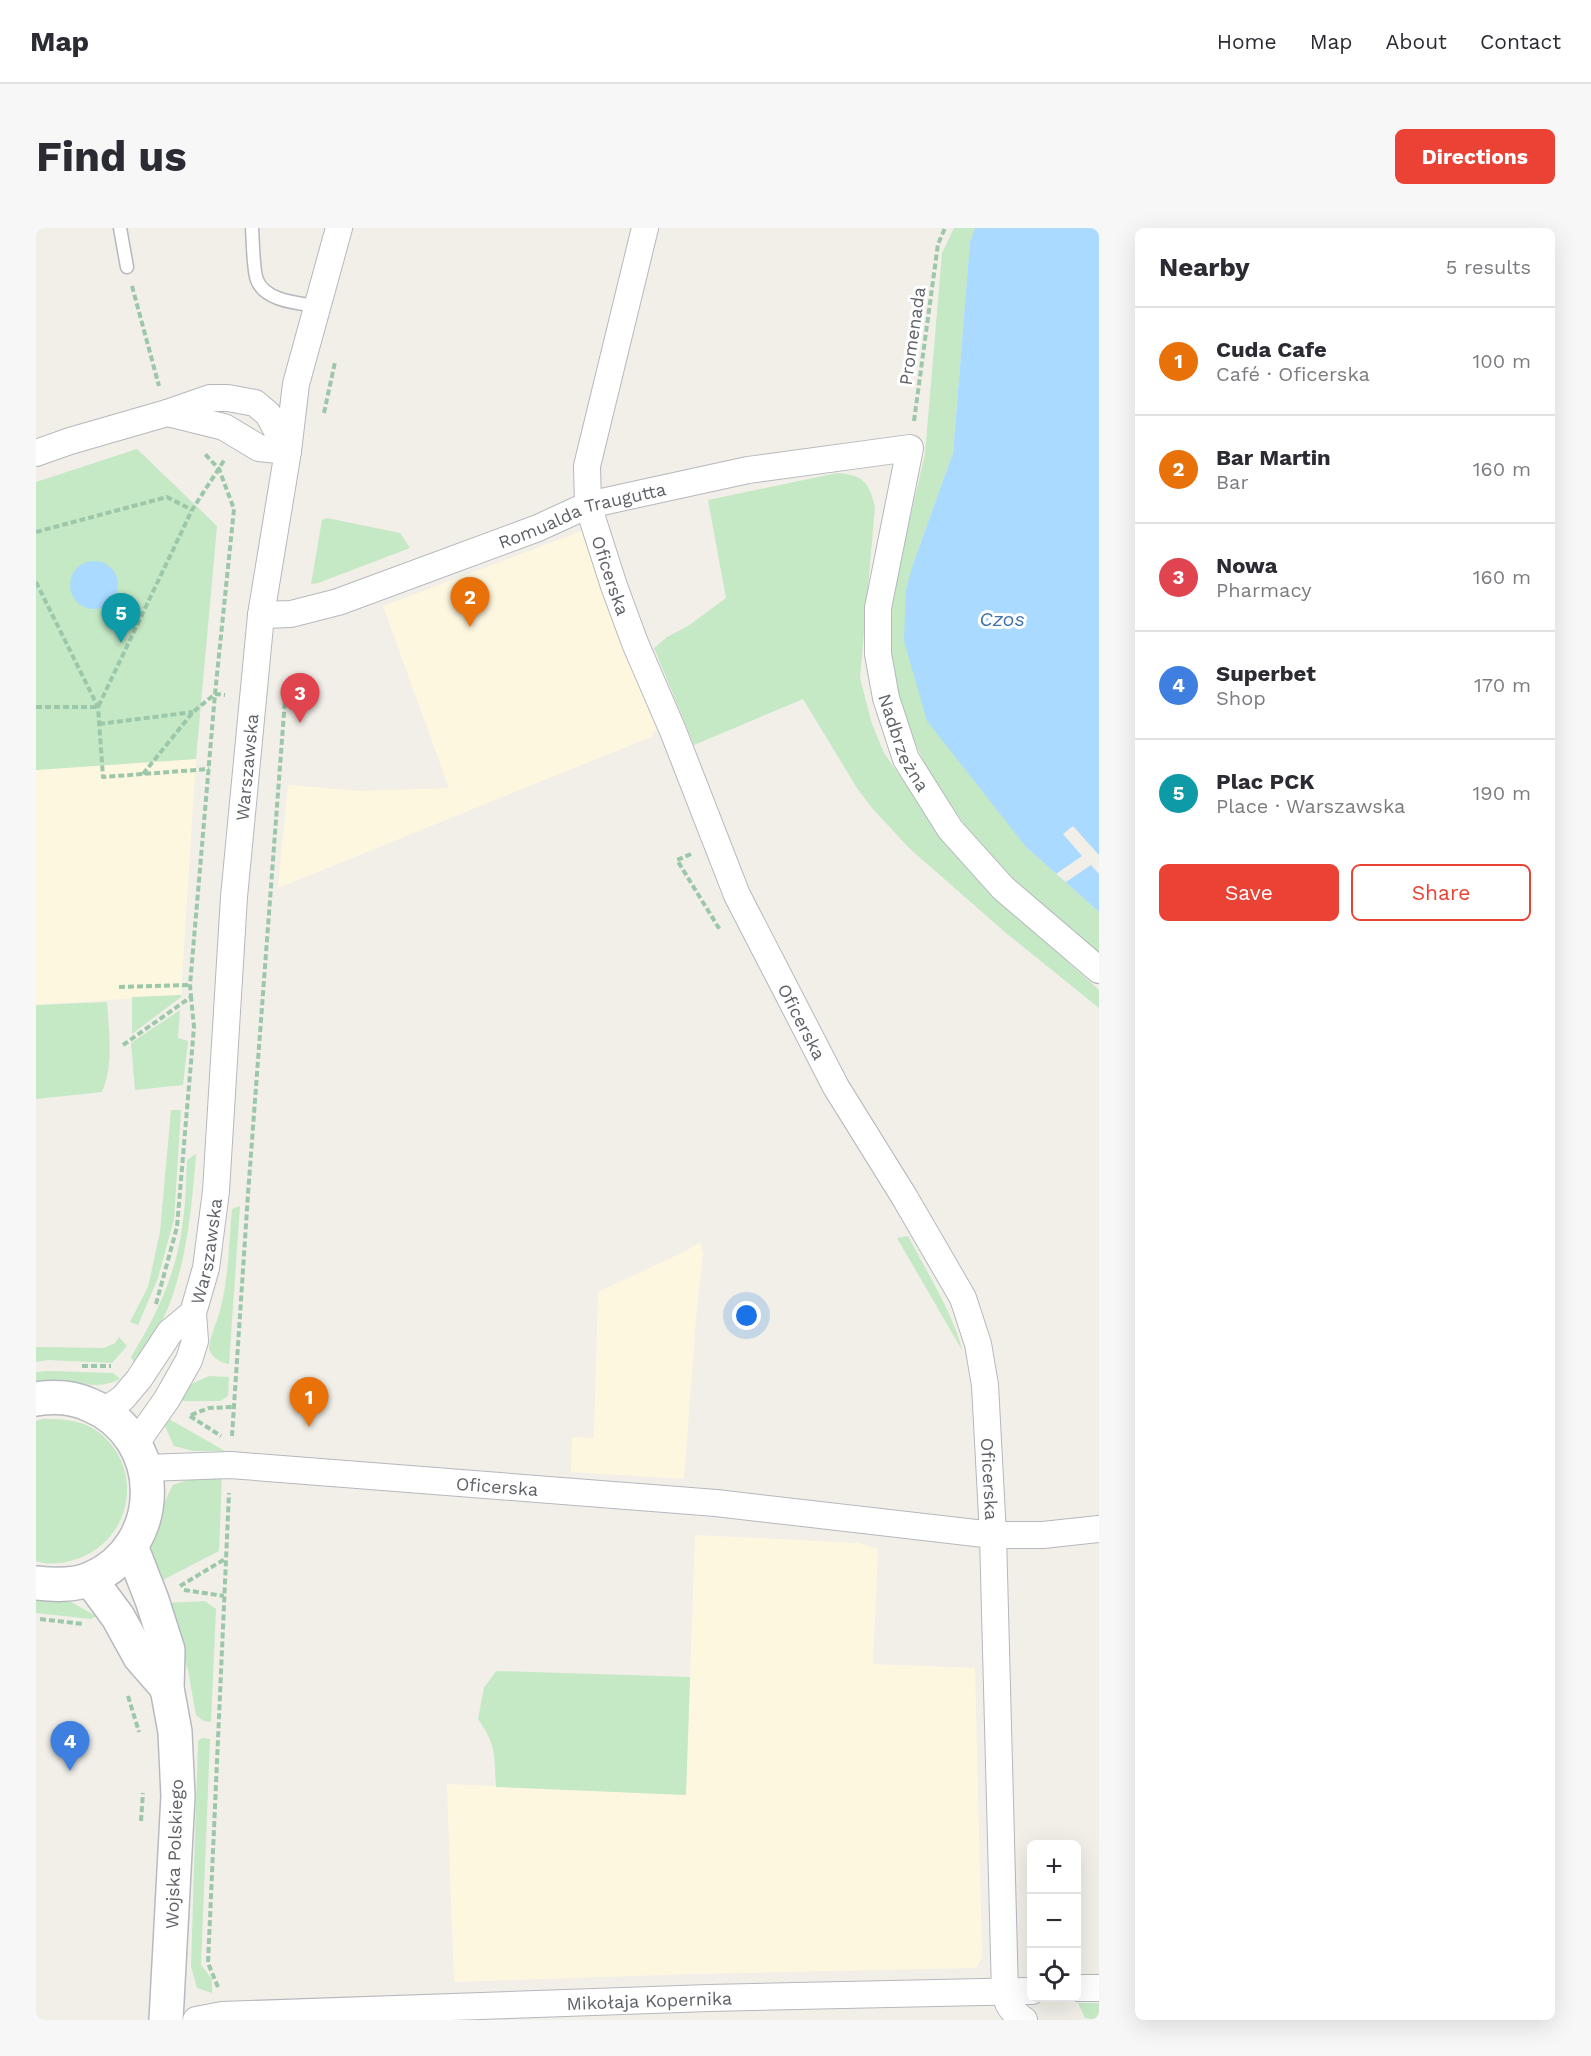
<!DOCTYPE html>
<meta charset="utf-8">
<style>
:root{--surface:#fff;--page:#f7f7f7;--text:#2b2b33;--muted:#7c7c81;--line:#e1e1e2;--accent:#ea4335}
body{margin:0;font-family:"Work Sans",sans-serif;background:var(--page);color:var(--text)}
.controls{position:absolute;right:18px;bottom:18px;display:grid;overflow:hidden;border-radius:9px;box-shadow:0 6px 24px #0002}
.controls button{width:54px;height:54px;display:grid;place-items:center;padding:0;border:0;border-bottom:2px solid var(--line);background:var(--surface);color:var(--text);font:30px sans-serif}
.you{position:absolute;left:711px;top:1088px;width:21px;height:21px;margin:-15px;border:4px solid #fff;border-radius:50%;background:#1a73e8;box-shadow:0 0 0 9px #1a73e833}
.badge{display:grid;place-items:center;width:39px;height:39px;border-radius:50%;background:var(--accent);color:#fff;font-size:20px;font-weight:700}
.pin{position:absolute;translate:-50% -50px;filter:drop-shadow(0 2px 3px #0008)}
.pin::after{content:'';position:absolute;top:32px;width:21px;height:18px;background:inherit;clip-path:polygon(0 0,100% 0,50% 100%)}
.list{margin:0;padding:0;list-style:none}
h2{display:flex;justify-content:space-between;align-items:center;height:78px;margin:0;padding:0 24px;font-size:26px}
h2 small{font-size:20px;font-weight:400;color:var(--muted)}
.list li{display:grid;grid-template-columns:39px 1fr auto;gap:18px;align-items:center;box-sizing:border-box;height:108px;padding:0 24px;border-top:2px solid var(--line)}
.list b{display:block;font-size:22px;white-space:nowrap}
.list p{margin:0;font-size:20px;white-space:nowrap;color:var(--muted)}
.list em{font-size:20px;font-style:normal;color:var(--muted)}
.actions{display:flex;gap:12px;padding:18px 24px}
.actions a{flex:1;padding:14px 0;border:2px solid var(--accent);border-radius:9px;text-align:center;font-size:21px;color:var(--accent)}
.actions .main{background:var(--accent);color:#fff}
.icon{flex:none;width:33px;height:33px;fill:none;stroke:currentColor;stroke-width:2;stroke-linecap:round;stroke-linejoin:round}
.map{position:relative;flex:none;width:1063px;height:1792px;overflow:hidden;border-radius:9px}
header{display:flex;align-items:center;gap:36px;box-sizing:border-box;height:84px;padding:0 30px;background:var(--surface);border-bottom:2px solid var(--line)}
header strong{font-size:28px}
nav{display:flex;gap:33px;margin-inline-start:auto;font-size:21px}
.intro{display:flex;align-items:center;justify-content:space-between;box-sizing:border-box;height:144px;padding:0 36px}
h1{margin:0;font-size:42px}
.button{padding:15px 27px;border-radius:9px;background:var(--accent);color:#fff;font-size:21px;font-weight:700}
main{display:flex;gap:36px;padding:0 36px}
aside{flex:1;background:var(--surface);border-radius:9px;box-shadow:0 6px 24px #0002}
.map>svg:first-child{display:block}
.commercial{fill:#fef7e0}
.green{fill:#c5e8c5}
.water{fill:#aadaff}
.pier{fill:#f1efe8}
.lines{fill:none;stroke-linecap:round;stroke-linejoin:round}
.lane-casing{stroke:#b5b8bc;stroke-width:15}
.street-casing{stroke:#b5b8bc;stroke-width:28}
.secondary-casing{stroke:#b6babf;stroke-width:36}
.path{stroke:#9cc7a9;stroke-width:4;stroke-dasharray:6 3;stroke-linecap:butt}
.lane{stroke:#fff;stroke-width:12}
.street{stroke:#fff;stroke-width:26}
.secondary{stroke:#fff;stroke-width:33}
.labels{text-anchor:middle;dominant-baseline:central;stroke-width:6;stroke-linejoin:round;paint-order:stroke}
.street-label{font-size:18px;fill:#5f6368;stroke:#fff}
.water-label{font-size:20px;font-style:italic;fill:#4174aa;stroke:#fff}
</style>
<header>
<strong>Map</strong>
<nav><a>Home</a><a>Map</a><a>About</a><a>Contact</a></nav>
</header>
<div class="intro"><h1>Find us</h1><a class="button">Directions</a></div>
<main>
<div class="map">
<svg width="1063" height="1792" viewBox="0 0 1063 1792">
<rect width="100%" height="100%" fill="#f1efe8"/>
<g class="commercial">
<path d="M546,303l77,199 -7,2 1,4 -375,152 10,-103 72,6 89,-3 -66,-182z"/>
<path d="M160,531l-15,236 -145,10v-235z"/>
<path d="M664,1014l3,12 -7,64 -12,161 -113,-7 1,-35 22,1 4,-146 88,-41z"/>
<path d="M659,1307l164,8 19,6 -5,115 102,4 7,289 -6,11 -284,6 -238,8 -7,-198 239,10z"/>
</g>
<g class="green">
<path d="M918,0h21l-5,15 -17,210 -40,111 113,283 73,65v43l-106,-93 -33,-44 -34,-51 -23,-51 -13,-54 -2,-51 37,-157 17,-201z"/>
<path d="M101,221l80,77 -21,233 -160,11v-288z"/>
<path d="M801,245c26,2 32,9 38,34l-15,171 12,46 12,29 44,64 54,68 117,105v18l-93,-75 -97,-85 -37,-40 -15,-20 -54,-89 -109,46 -40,-97 13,-11 21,-11 38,-28 -18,-98z"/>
<path d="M291,290l73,15 10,15 -92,35 -7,1 11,-64z"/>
<path d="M145,767v2l-49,37v-37z"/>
<path d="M71,774c2,30 7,62 -5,90l-66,7v-94z"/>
<path d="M144,782l-2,28 10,3 -5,44 -48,5 -4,-47z"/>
<path d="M135,882h10l-7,109 -16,59 -20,47 -8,-3 18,-35 12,-55z"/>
<path d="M160,926c-4,50 -8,98 -25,146 -8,23 -23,44 -36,65l-4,-8c26,-42 47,-87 52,-137 3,-20 3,-40 4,-60z"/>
<path d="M204,978l-11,158c-8,-1 -20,-8 -20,-17 1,-11 10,-29 12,-41 8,-31 8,-65 11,-97z"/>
<path d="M872,1008c17,33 46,79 54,114l-65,-112z"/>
<path d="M83,1109l8,9 -15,17 -64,-3 -12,2v-15l68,1 11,-5z"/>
<path d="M12,1143l65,2 7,6c-21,11 -38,3 -60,3 -8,0 -16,1 -24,1v-11z"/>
<path d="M173,1148l20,1 -1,19 -8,5h-39l8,-16z"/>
<path d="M7,1191c16,0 34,0 49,9 54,33 43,111 -15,131 -12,4 -29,7 -41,2v-140z"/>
<path d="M133,1191l56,32h-32l-19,-5 -9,-20z"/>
<path d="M186,1248l-3,75 -64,33c-2,-10 -5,-22 -5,-33 0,-16 15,-52 23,-66l17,-6 1,-2z"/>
<path d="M0,1370l35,4 25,14 -5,3 -55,-6z"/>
<path d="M169,1373l11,8 -5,113 -7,-1 -8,-6 -8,-45 -24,-67z"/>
<path d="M460,1443l194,6 -4,118 -190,-8c-2,-32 1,-41 -18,-68l6,-31z"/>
<path d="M166,1510l8,1 -9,226 11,14v14l-15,-5 -6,-21 7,-226z"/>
<path d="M1042,1775h21v17l-14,-2z"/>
</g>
<g class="water">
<path d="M939,0h124v684l-73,-65 -99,-126 -23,-80 2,-51 7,-26 40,-111 17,-211z"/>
<circle cx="58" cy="357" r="24"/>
</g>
<path class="pier" d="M1037,598l26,29v19l-8,-9 -25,17 -10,-8 26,-18 -19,-22z"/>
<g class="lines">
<defs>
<g id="lane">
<path d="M84,0l7,39"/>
<path d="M216,0c1,13 1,42 5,52 8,21 41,23 59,26"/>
</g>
<g id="street">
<path id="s1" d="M609,0l-58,238 1,39 26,81 21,57 38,88 64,164 99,192 69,111 58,100 15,46 7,41 8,150 12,458c2,12 8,20 19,27"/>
<path d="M131,185l57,14 35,21 29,3"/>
<path d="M0,225l34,-12 97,-28 43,-15h18l27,5 13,11 20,37"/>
<path id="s2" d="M225,387l30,-1 47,-12 200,-74 50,-23 160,-35 162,-22 -32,160v46l8,44 20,61 44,70 53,59 96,82"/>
<path d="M68,1183l19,-13 16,-19 31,-47 23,-19"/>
<path id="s3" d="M100,1215l31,-44 22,-39 6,-19 -2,-28 13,-45 10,-77 18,-294 27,-282 27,-164 8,-67 43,-156"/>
<path id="s4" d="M110,1240l84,-3 486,38 277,32h50l56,-6"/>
<path d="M1040,1760h23"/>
<path id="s5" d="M160,1792l26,-5 487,-17 323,-7"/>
</g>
<g id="secondary">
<path d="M0,1171c19,-3 37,-2 54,6 76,32 77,141 0,174 -17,7 -36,6 -54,4"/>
<path d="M95,1318l21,54 16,50 -1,38 8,44 3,64 -12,224"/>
<path d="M54,1351l28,38 22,40 27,31"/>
</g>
</defs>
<use href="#lane" class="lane-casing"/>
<use href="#street" class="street-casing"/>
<use href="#secondary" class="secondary-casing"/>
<g class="path">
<path d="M96,58l27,100"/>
<path d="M288,185l11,-51"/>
<path d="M878,193l24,-177 7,-16"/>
<path d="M0,304l131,-35 25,13"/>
<path d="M0,354l62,125 5,70 106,-8"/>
<path d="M0,479h62l94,-197 33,-51"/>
<path d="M63,496l94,-12"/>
<path d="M107,546l50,-62 22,-18 10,1"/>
<path d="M655,626l-14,6 43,70"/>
<path d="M83,759l71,-2"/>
<path d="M87,817l68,-48 -1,-12 25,-291 19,-185 -15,-40 -15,-16"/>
<path d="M120,1076l21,-77 17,-200 -3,-30"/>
<path d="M46,1138h29"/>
<path d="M155,1187l18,-7 25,-1"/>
<path d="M154,1188l31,20"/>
<path d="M196,1208l16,-242 38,-508"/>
<path d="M144,1358l45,-27"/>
<path d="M148,1362l40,6"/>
<path d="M4,1391l43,5"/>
<path d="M92,1468l11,36"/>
<path d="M105,1593l2,-28"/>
<path d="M182,1759l-10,-24 21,-470"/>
</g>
<use href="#lane" class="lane"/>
<use href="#street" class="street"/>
<use href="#secondary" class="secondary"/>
</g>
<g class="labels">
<g class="street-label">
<text transform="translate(876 108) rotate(-82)">Promenada</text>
<text stroke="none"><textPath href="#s2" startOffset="338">Romualda Traugutta</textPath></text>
<text stroke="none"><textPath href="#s1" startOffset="358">Oficerska</textPath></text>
<text stroke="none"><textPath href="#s2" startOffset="976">Nadbrzeżna</textPath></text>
<text stroke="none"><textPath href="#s3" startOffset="696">Warszawska</textPath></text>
<text stroke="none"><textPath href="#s1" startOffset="844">Oficerska</textPath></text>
<text stroke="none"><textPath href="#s3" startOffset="210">Warszawska</textPath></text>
<text stroke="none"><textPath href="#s1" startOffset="1348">Oficerska</textPath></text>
<text stroke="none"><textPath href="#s4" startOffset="352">Oficerska</textPath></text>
<text transform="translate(138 1626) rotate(-88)">Wojska Polskiego</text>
<text stroke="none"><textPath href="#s5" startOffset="454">Mikołaja Kopernika</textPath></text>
</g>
<g class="water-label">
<text x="966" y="391">Czos</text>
</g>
</g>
</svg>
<div class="controls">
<button>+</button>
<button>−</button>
<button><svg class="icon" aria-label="locate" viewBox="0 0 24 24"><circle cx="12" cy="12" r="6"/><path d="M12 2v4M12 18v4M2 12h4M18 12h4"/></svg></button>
</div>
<div class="you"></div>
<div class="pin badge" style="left:273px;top:1199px;background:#e8710a">1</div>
<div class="pin badge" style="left:434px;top:399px;background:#e8710a">2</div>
<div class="pin badge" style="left:264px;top:495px;background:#e0444e">3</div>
<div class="pin badge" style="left:34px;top:1543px;background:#3f7fe0">4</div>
<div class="pin badge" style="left:85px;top:415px;background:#0f9aa8">5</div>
</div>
<aside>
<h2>Nearby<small>5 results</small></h2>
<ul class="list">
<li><span class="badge" style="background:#e8710a">1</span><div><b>Cuda Cafe</b><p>Café · Oficerska</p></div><em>100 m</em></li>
<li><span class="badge" style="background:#e8710a">2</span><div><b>Bar Martin</b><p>Bar</p></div><em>160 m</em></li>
<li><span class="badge" style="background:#e0444e">3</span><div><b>Nowa</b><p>Pharmacy</p></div><em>160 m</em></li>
<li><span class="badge" style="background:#3f7fe0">4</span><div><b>Superbet</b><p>Shop</p></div><em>170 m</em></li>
<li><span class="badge" style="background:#0f9aa8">5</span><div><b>Plac PCK</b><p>Place · Warszawska</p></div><em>190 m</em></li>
</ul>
<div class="actions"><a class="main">Save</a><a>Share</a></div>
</aside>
</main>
